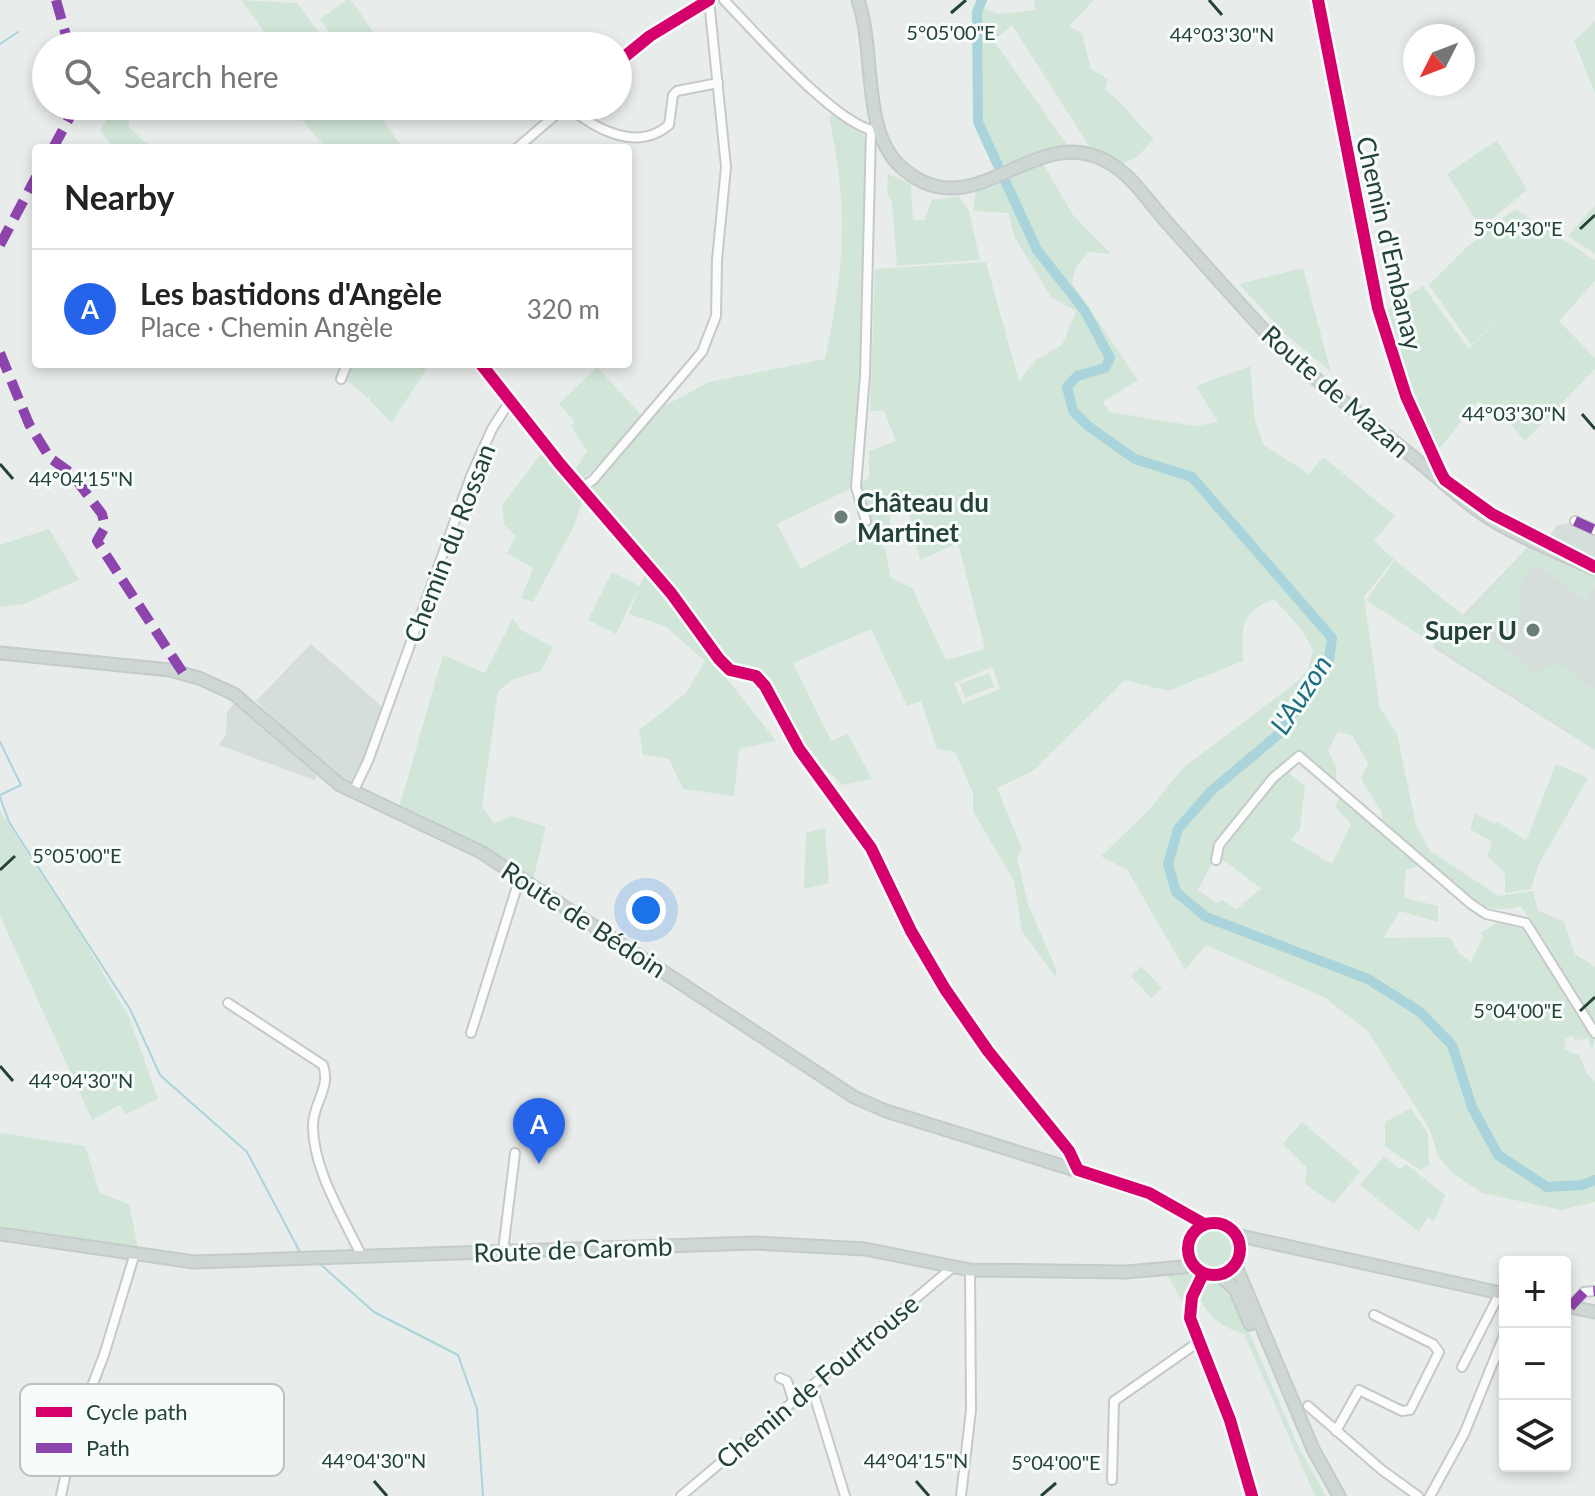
<!DOCTYPE html>
<meta charset="utf-8">
<style>
:root{--surface:#fff;--page:#f6f6f6;--text:#222;--muted:#767676;--line:#e0e0e0;--accent:#2563eb}
body{margin:0;font-family:Lato,sans-serif;background:var(--page);color:var(--text)}
.controls{position:absolute;right:24px;bottom:24px;display:grid;overflow:hidden;border-radius:8px;box-shadow:0 4px 12px #0003}
.controls button{width:72px;height:72px;display:grid;place-items:center;padding:0;border:0;border-bottom:2px solid var(--line);background:var(--surface);color:var(--text);font:40px sans-serif}
.compass{position:absolute;left:1403px;top:24px;width:72px;height:72px;border-radius:50%;background:var(--surface);box-shadow:0 4px 12px #0003;rotate:228deg}
.you{position:absolute;left:646px;top:910px;width:28px;height:28px;margin:-20px;border:6px solid #fff;border-radius:50%;background:#1a73e8;box-shadow:0 0 0 12px #1a73e833}
.badge{display:grid;place-items:center;width:52px;height:52px;border-radius:50%;background:var(--accent);color:#fff;font-size:26px;font-weight:700}
.pin{position:absolute;translate:-50% -66px;filter:drop-shadow(0 2px 4px #0008)}
.pin::after{content:'';position:absolute;top:42px;width:28px;height:24px;background:inherit;clip-path:polygon(0 0,100% 0,50% 100%)}
.list{margin:0;padding:0;list-style:none}
h2{display:flex;justify-content:space-between;align-items:center;height:104px;margin:0;padding:0 32px;font-size:34px}
h2 small{font-size:26px;font-weight:400;color:var(--muted)}
.list li{display:grid;grid-template-columns:52px 1fr auto;gap:24px;align-items:center;box-sizing:border-box;height:120px;padding:0 32px;border-top:2px solid var(--line)}
.list b{display:block;font-size:30px;white-space:nowrap}
.list p{margin:0;font-size:26px;white-space:nowrap;color:var(--muted)}
.list em{font-size:26px;font-style:normal;color:var(--muted)}
.icon{flex:none;width:44px;height:44px;fill:none;stroke:currentColor;stroke-width:2;stroke-linecap:round;stroke-linejoin:round}
.map{position:relative;flex:none;width:1595px;height:1496px;overflow:hidden}
.search{position:absolute;background:var(--surface);box-shadow:0 4px 12px #0003;left:32px;top:32px;width:600px;height:88px;display:flex;align-items:center;gap:20px;box-sizing:border-box;padding:0 28px;border-radius:44px;color:var(--muted);font-size:30px}
.panel{position:absolute;background:var(--surface);box-shadow:0 4px 12px #0003;left:32px;top:144px;width:600px;height:224px;border-radius:8px}
.map>svg:first-child{display:block}
.built{fill:#d6dedb}
.green{fill:#d1e6d8;fill-rule:evenodd}
.lines{fill:none;stroke-linecap:round;stroke-linejoin:round}
.stream{stroke:#a9d4db;stroke-width:2}
.river{stroke:#a9d4db;stroke-width:10}
.minor-casing{stroke:#c5cac8;stroke-width:12}
.major-casing{stroke:#c3ccc9;stroke-width:15}
.minor{stroke:#fcfcfc;stroke-width:8}
.major{stroke:#cfd7d5;stroke-width:11}
.quiet{stroke:#8e44ad;stroke-width:10;stroke-dasharray:20 10;stroke-linecap:butt}
.cycleway-casing{stroke:#f7fbf9;stroke-width:17}
.cycleway{stroke:#d6006c;stroke-width:12}
.ticks{fill:none;stroke:#24423a;stroke-width:3}
.poi-dot{fill:#697e78;stroke:#f7fbf9;stroke-width:3}
.labels{text-anchor:middle;dominant-baseline:central;stroke-width:6;stroke-linejoin:round;paint-order:stroke}
.street-label{font-size:26px;fill:#24423a;stroke:#f7fbf9}
.poi-label{font-size:26px;font-weight:bold;fill:#24423a;stroke:#f7fbf9;text-anchor:start}
.water-label{font-size:28px;font-style:italic;fill:#1c6f80;stroke:#f7fbf9}
.key{fill:#f7fbf9;stroke:#b8c4c0;stroke-width:2}
.key-label{font-size:22px;fill:#24423a}
.ticks-label{font-size:20px;text-anchor:middle;fill:#24423a;stroke:#f7fbf9;stroke-width:6;stroke-linejoin:round;paint-order:stroke}
</style>
<div class="map">
<svg width="1595" height="1496" viewBox="0 0 1595 1496">
<rect width="100%" height="100%" fill="#e8edeb"/>
<g class="built">
<path d="M1570,523l25,12v29l-49,-22 11,-17z"/>
<path d="M1530,545l65,32v173l-163,-103z"/>
<path d="M311,644l74,65 -33,74 -16,-7 -34,-29 -46,-46z"/>
<path d="M236,701l81,75 -3,4 -95,-35 7,-11 1,-22z"/>
</g>
<g class="green">
<path d="M241,0l56,3 32,43h-68l8,-7z"/>
<path d="M347,0h4l32,46h-44l-19,-27z"/>
<path d="M1034,0h60l-25,26 13,7 9,36 17,10 -3,11c20,13 31,34 49,49l-16,17 -14,7 -35,-17 -77,-121 -18,16 73,104 -67,20 -18,-44 -2,-109 2,-4 18,6 36,-4z"/>
<path d="M1595,21v72l-21,-52z"/>
<path d="M290,106h82l31,42h-77z"/>
<path d="M836,110l22,16 8,15 -2,127 -10,211 -2,9 -75,36 24,45 67,-37 17,17 6,29 21,10 34,72 39,-11 -27,-106 -38,17 -11,-47 -20,3 4,26 -6,3 -16,-19v-15l-13,-26 11,-7v-27l27,-10 -12,-30h-14l5,-142 111,-7 33,119 17,-21 26,-15 14,-34 -25,-14 -36,-59 -7,-25 -35,-2 3,-21 16,-3 51,-23 30,51 38,39 -22,-2 -13,15 -4,16 66,97 -35,22 7,10 85,14 23,-4 -22,-36 54,-20 5,55 9,24 45,29 14,-17 72,59 -21,25 20,18 -30,38 16,111 17,26 19,91 14,26 69,45 34,-5 5,20 26,10 11,33 20,13v59l-74,-120c-41,13 -65,-18 -95,-43l-20,7 -2,28 34,8v16l-38,-11 -17,27 67,-1 8,15 13,10 12,-25 -3,-4 20,-12 23,5 10,10 62,101 -3,12 -4,-10 -13,1 -2,-5 -7,4 -2,11 15,5 9,20 7,6v121l-34,8 -79,-17 -30,-20 -14,-17 -8,-26 -63,-100 -43,-33 -118,-52 -21,25 -57,-99 -27,-15 46,-44 37,-45 114,-86 10,-12 5,-19 -12,-21 -27,-30c-35,13 -32,29 -31,62l-75,30 -43,-11 -92,91 -36,17 25,61 -5,9 11,46 28,65 1,10 -35,-48 -8,-50 -41,-70v-18l-18,-41 -18,-3 -16,-48 -14,5 -36,-77 -78,34 38,78 17,-7 24,45 -30,6 -37,-36 -45,-76 -33,-12 -71,-94 -63,-67 -3,-9 74,-85 45,-24 116,-23c19,-89 24,-152 4,-241zM992,667l8,22 -37,15 -9,-21zM1338,732l14,3 16,28 -7,16 21,34v18l-40,-38 -7,14 16,17 -19,40 -41,-24 9,-11 5,-43 -21,-17 -64,77 -2,10 43,32 -24,21 -15,-9 -6,3 -18,-13 16,-31 3,-16 73,-85 10,-4 36,29v-16l-8,-17z"/>
<path d="M129,111v16l22,21h-38l-13,-18 12,-17z"/>
<path d="M1497,140l30,50 -46,38 -34,-54z"/>
<path d="M888,174l23,10 2,36h11l8,-20 27,-4 10,15 11,49 -83,6 -5,-64 -5,-10z"/>
<path d="M1595,205v49l-27,-18z"/>
<path d="M1515,209l80,51v21l-36,40 36,37v11l-70,72 -28,-34 -4,-2 -5,5 -10,-9 -43,53 -53,-141 41,-27 46,63 31,-31 -29,27 -42,-60 37,-37z"/>
<path d="M1303,268l28,104 -47,-39 -45,-49z"/>
<path d="M353,364h77l-39,59 -22,-24 2,-5 -3,4 -24,-20z"/>
<path d="M597,367l46,50 -62,65 -8,-8 14,-23 -16,-25 4,-4 -16,-18z"/>
<path d="M542,453l42,44 -11,31 -40,74 -12,-4 12,-30 -26,-15 9,-17 -12,-11 -2,-20z"/>
<path d="M49,529l30,51 -55,24 -24,3v-62z"/>
<path d="M1530,547l65,31v9l-10,13 -49,-37 -17,23 -1,19 6,4 -17,20 -7,-3 -10,11 45,36 22,-11 38,28v59l-229,-149 29,-40 69,56z"/>
<path d="M612,572l28,14 5,-11 131,166 -37,8 -5,47 -51,-7 -14,-30 -26,-4 -4,-25 47,-37 19,-32 -40,-35 -36,-12 9,-25 -22,45 -28,-14z"/>
<path d="M513,618l8,12 32,17 -12,24 -29,9 -14,11 -16,116 12,16 17,-7 35,11 -13,53 -134,-72 44,-153 42,18z"/>
<path d="M989,673l5,14 -29,11 -5,-14z"/>
<path d="M1556,764l32,14 -50,88 -7,23 -26,4v-20l-18,-17 5,-14 -22,-13 5,-16 20,11 3,-2 28,19z"/>
<path d="M0,811l74,113 55,93 29,82 -32,15 -6,-9 -28,15 -92,-204z"/>
<path d="M825,828l4,55 -25,6 2,-56z"/>
<path d="M1141,966l21,22 -11,10 -20,-22z"/>
<path d="M1411,1108l17,26 1,31 -9,5 -35,-24v-24z"/>
<path d="M1302,1122l58,49 -26,33 -29,-20 2,-16 -24,-24z"/>
<path d="M0,1133l85,13 15,47 29,11 9,43 -138,-21z"/>
<path d="M1384,1156l16,13 6,-5 39,31 -11,27 -6,-5 -9,15 -59,-47z"/>
<circle cx="1214" cy="1249" r="22"/>
<path d="M1186,1270l7,4 2,7 -10,25 -19,-33z"/>
<path d="M1208,1284h11l14,10 65,152 28,50h-11l-71,-162c-19,-5 -40,-19 -45,-40z"/>
</g>
<g class="lines">
<g class="stream">
<path d="M0,44l18,-12"/>
<path d="M0,742l21,43 -21,10"/>
<path d="M0,797l9,25 121,187 30,66 87,77 54,102"/>
<path d="M305,1263h14l55,49 84,43 19,54 6,87"/>
</g>
<path class="river" d="M982,0l-5,12 1,110 59,128 48,61 25,47 -5,10 -28,8 -10,11 6,24 15,15 47,33 57,18 140,161 -3,22 -50,74 -68,57 -33,38 -10,35 8,28 30,25 162,62 52,33 32,33 20,62 26,48 49,32 35,-2 13,-5"/>
<defs>
<g id="minor">
<path d="M724,0c31,32 110,123 151,131"/>
<path d="M1318,0l60,308 28,88 41,88"/>
<path d="M618,62l32,-26 59,-33"/>
<path d="M568,106c28,24 69,46 101,19l4,-30 4,-4 41,-8"/>
<path d="M517,148l49,-42"/>
<path d="M481,364l79,100 111,129 48,66 11,11 26,6 9,10 34,63 72,99 40,83 34,58 43,62 81,100 9,19"/>
<path d="M341,379l6,-15"/>
<path d="M581,488l12,-8 109,-128 14,-36 1,-56 9,-93 -17,-167"/>
<path d="M866,521l-10,-34 9,-112 6,-245"/>
<path d="M1575,521l20,9"/>
<path d="M353,792l15,-31 103,-285 21,-47 18,-28"/>
<path d="M1216,860l3,-15 54,-67 26,-22 172,148 15,10 40,9 69,110"/>
<path d="M228,1003l95,62c8,22 -9,37 -10,59 -1,45 31,94 49,133"/>
<path d="M471,1033l49,-156"/>
<path d="M503,1251l12,-98"/>
<path d="M1203,1274l-11,23 -2,21 40,102 22,76"/>
<path d="M1570,1307l14,-15 11,-1"/>
<path d="M1462,1367l38,-74"/>
<path d="M780,1378l7,3 7,22"/>
<path d="M812,1388l33,108"/>
<path d="M1308,1406l74,64 36,26"/>
<path d="M1336,1431l23,-41 43,21 8,-1 29,-58 -6,-8 -59,-29"/>
<path d="M1112,1480l2,-79 86,-60"/>
<path d="M61,1496l14,-66 29,-75 31,-102"/>
<path d="M681,1496l272,-229"/>
<path d="M961,1496l10,-86 -1,-140"/>
<path d="M1430,1496l34,-62 41,-101"/>
</g>
<g id="major">
<path d="M858,0c18,52 3,129 42,166 73,68 134,-47 208,-4 23,13 38,36 55,56 32,36 64,72 97,108 43,47 97,85 147,126 29,23 57,52 90,71 31,18 65,31 98,46"/>
<path d="M0,653l170,17 29,8 35,16 106,91 141,67 373,245 32,14 263,82 55,31"/>
<circle cx="1214" cy="1249" r="26"/>
<path d="M0,1234l194,28 561,-19 110,6 105,21 156,2 68,-6"/>
<path d="M1236,1235l269,59"/>
<path d="M1235,1264l78,185 26,47"/>
<path d="M1219,1275l16,14 15,35"/>
<path d="M1565,1306l30,6"/>
</g>
</defs>
<use href="#minor" class="minor-casing"/>
<use href="#major" class="major-casing"/>
<use href="#minor" class="minor"/>
<use href="#major" class="major"/>
<g class="quiet">
<path d="M56,0l13,46"/>
<path d="M53,148l23,-42"/>
<path d="M0,245l36,-68"/>
<path d="M0,353l29,71 21,34 21,15 31,41 3,13 -8,14 86,132"/>
<path d="M1575,521l20,9"/>
<path d="M1570,1307l14,-15 11,-1"/>
</g>
<defs>
<g id="cycleway">
<path d="M1318,0l60,308 28,88 35,77 4,7 47,34 103,53"/>
<path d="M618,62l32,-26 59,-36"/>
<path d="M481,364l79,100 111,129 48,66 11,11 26,6 9,10 34,63 72,99 40,83 34,58 43,62 81,100 9,19 71,23 55,31"/>
<circle cx="1214" cy="1249" r="26"/>
<path d="M1203,1274l-11,23 -2,21 40,102 22,76"/>
</g>
</defs>
<use href="#cycleway" class="cycleway-casing"/>
<use href="#cycleway" class="cycleway"/>
</g>
<path class="ticks" d="M1209,0l13,15M951,13l15,-13M1580,229l15,-14M1582,414l13,15M0,464l13,15M0,870l15,-14M1580,1011l15,-14M0,1066l13,15M374,1481l13,15M916,1481l13,15M1041,1496l15,-13"/>
<g class="poi-dot">
<circle cx="841" cy="517" r="8"/>
<circle cx="1533" cy="630" r="8"/>
</g>
<g class="labels">
<g class="street-label">
<text transform="translate(1390 243) rotate(77)">Chemin d'Embanay</text>
<text transform="translate(1336 391) rotate(41)">Route de Mazan</text>
<text transform="translate(449 543) rotate(-69)">Chemin du Rossan</text>
<text transform="translate(584 919) rotate(33)">Route de Bédoin</text>
<text transform="translate(573 1249) rotate(-2)">Route de Caromb</text>
<text transform="translate(817 1381) rotate(-40)">Chemin de Fourtrouse</text>
</g>
<g class="poi-label">
<text x="857" y="502">Château du<tspan x="857" dy="30">Martinet</tspan></text>
<text x="1517" y="630" text-anchor="end">Super U</text>
</g>
<g class="water-label">
<text transform="translate(1300 694) rotate(-57)">L'Auzon</text>
</g>
</g>
<rect x="20" y="1384" width="264" height="92" rx="12" class="key"/>
<rect x="36" y="1407" width="36" height="10" fill="#d6006c"/>
<rect x="36" y="1443" width="36" height="10" fill="#8e44ad"/>
<g class="key-label">
<text x="86" y="1420">Cycle path</text>
<text x="86" y="1456">Path</text>
</g>
<g class="ticks-label">
<text x="951" y="40">5°05'00"E</text>
<text x="1222" y="42">44°03'30"N</text>
<text x="1518" y="236">5°04'30"E</text>
<text x="1514" y="421">44°03'30"N</text>
<text x="81" y="486">44°04'15"N</text>
<text x="77" y="863">5°05'00"E</text>
<text x="1518" y="1018">5°04'00"E</text>
<text x="81" y="1088">44°04'30"N</text>
<text x="374" y="1468">44°04'30"N</text>
<text x="916" y="1468">44°04'15"N</text>
<text x="1056" y="1470">5°04'00"E</text>
</g>
</svg>
<div class="controls">
<button>+</button>
<button>−</button>
<button><svg class="icon" aria-label="layers" viewBox="0 0 24 24"><path d="M12 4l9 5-9 5-9-5zM3 14l9 5 9-5"/></svg></button>
</div>
<svg class="compass" viewBox="-18 -18 36 36"><path d="M0-13l5 13h-10z" fill="#e53935"/><path d="M0 13l5-13h-10z" fill="#767676"/></svg>
<div class="you"></div>
<div class="pin badge" style="left:539px;top:1164px">A</div>
<div class="search"><svg class="icon" aria-label="search" viewBox="0 0 24 24"><circle cx="10" cy="10" r="6"/><path d="M15 15l6 6"/></svg>Search here</div>
<section class="panel">
<h2>Nearby<small></small></h2>
<ul class="list">
<li><span class="badge">A</span><div><b>Les bastidons d'Angèle</b><p>Place · Chemin Angèle</p></div><em>320 m</em></li>
</ul>
</section>
</div>
